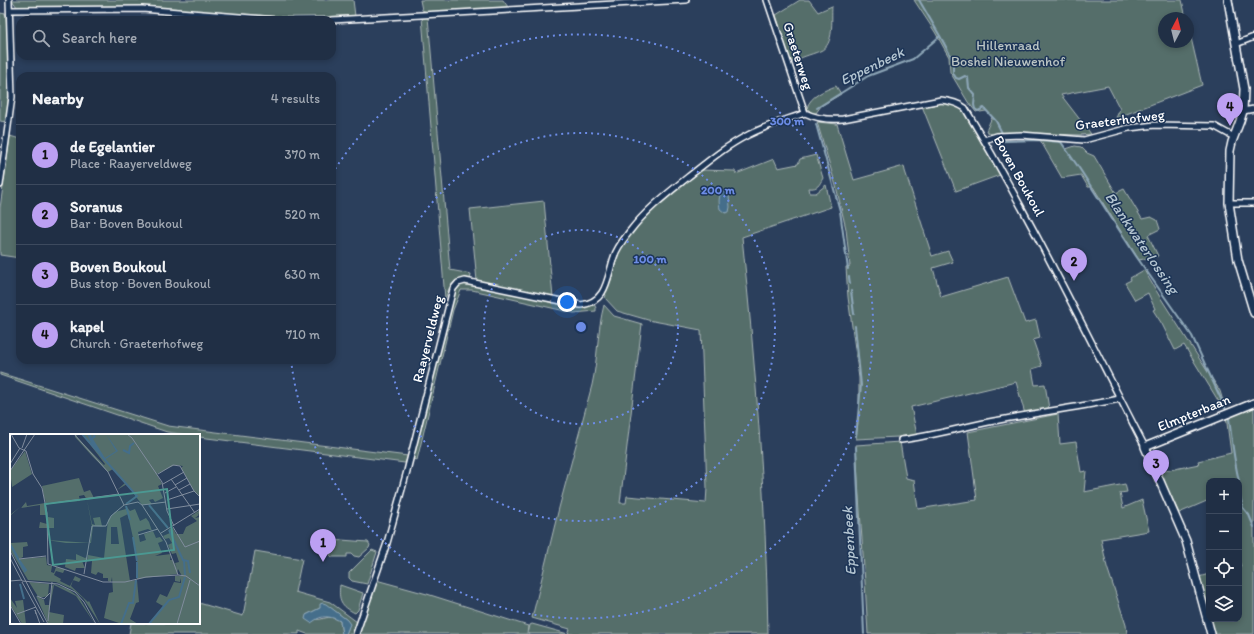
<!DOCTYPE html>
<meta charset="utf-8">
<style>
:root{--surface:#202f45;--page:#28374c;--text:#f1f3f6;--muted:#a2a9b3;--line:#3d4a5e;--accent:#bca0f2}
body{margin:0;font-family:Itim,sans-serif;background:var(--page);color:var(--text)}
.controls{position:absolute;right:12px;bottom:12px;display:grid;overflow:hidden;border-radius:8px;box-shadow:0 2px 6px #0003}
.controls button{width:36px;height:36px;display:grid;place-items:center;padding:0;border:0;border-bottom:1px solid var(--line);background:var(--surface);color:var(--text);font:20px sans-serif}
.compass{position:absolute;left:1158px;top:12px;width:36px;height:36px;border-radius:50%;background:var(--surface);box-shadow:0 2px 6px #0003;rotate:7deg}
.you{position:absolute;left:567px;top:302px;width:14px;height:14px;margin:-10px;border:3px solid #fff;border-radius:50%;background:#1a73e8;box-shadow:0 0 0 6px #1a73e833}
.badge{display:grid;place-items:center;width:26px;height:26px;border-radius:50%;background:var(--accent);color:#111;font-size:13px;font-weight:700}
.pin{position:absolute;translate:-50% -33px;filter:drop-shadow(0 1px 2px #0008)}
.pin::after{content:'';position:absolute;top:21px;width:14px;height:12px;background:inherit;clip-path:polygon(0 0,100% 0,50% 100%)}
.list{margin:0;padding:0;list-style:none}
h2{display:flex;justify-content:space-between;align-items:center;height:52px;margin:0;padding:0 16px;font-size:17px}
h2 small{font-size:13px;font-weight:400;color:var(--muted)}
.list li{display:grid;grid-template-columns:26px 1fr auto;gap:12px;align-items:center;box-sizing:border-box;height:60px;padding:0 16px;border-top:1px solid var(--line)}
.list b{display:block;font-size:15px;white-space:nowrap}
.list p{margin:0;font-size:13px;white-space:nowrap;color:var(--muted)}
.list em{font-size:13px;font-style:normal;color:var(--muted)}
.icon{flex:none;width:22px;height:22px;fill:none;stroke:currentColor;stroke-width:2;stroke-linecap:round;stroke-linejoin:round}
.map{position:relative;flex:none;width:1254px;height:634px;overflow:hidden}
.search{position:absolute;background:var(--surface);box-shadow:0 2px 6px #0003;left:16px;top:16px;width:320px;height:44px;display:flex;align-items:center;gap:10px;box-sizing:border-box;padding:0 14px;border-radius:12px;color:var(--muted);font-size:15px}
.panel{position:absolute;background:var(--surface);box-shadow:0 2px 6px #0003;left:16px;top:72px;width:320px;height:292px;border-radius:12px}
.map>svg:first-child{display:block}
.green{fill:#546e6b;stroke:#aab6b5}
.water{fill:#446e8b;stroke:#8fa8b9}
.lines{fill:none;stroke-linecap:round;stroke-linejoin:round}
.stream{stroke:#8fa8b9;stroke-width:2}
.street-casing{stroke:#fff;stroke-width:8}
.secondary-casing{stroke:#fff;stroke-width:10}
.street{stroke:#1d3557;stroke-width:5}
.secondary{stroke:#1d3557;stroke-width:7}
.ring{fill:none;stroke:#6c8ce6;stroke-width:2;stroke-dasharray:2 4}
.labels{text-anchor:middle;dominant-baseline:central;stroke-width:3;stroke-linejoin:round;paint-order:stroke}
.park-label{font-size:14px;fill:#bbc5c4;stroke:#1d3557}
.street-label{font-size:14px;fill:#fff;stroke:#1d3557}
.water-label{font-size:15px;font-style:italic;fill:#b4c5d1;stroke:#1d3557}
.inset-river{fill:none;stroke:#446e8b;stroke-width:2}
.inset-road{fill:none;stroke:#808c9d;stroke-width:1}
.view{fill:#4b9892;fill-opacity:0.15;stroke:#4b9892;stroke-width:2}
.inset-edge{fill:none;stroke:#fff;stroke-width:2}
.centre{fill:#6c8ce6;stroke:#1d3557;stroke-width:2}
.ring-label{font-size:12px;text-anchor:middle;font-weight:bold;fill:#6c8ce6;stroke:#1d3557;stroke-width:3;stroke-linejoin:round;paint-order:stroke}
</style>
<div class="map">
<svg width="1254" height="634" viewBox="0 0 1254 634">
<rect width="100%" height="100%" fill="#2b3f5c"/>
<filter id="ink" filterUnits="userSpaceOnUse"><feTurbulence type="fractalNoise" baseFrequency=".025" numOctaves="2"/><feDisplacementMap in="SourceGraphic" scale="8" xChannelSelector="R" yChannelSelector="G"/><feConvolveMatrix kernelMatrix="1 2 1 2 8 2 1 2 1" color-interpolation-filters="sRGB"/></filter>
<g filter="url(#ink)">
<g class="green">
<path d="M12,0h341l2,16 -67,1 -163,-10h-108z"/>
<path d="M420,0h83l5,7 -81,5 -5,-2z"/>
<path d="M800,0h9l9,12 14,-6c-1,14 3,39 -12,45 -10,4 -20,6 -29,12l-15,-48z"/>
<path d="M914,0h268l4,18h-22v24h24v-17l14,60 -86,33 4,-9 -12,-23 -47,9 30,39 -10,1 -65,-2 -23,2 -7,-4 6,-14 -6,-6 -6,1 -1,-1 -3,1 -8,-10 -18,-30 -1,-15 -14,-25z"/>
<path d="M0,13l6,1c2,36 5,72 0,108l-6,-1z"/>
<path d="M422,17h6l22,253 21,4 -1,6c-19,-1 -19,3 -25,19z"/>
<path d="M836,86l5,8 -20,12 -5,7h-4l-5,-5c3,-12 18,-18 29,-22z"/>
<path d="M942,102l7,1 13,7 38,65 -44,16 -34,-85z"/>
<path d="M817,122l20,2 17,56 50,-14 1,5 27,85 16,-5 5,11 -20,6 8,29 67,-20 17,46 11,-3 4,18 -7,2 9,26 -10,3 3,16 10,-1 4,25 -24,5 -9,-32 -105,25 6,28 -19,2 -42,2 3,-25v-36l-11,-81 -2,-30 4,-1 -4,-37 -10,-43z"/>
<path d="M10,136l10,3v119l-20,-3v-47z"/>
<path d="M1040,140l20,1 6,8 9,-3 6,1 6,6 7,3 22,37 8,-4 18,30 9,-2 6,3 3,9 -12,6 10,21 -19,4 -46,-73h-5l-7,-12 -19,3z"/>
<path d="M816,155l7,23c-4,7 -5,11 -14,10l1,5h6l10,-8 5,22 -89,30c14,132 24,264 26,397h-240l2,-9 2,-1 36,10 2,-5 -38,-11 27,-110 33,-123c6,-26 5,-54 12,-80l10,11 28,8 -22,179h6l1,-7 79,7 1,-15 -6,-158 -53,-10 -31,-9 -12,-13 1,-3 -2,-2c6,-17 9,-37 20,-52 20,-29 49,-49 76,-71l35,1 1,3 38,-15 4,9 20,-4 2,-5z"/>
<path d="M544,201l9,97 -76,-17 -7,-72z"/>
<path d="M1144,270l16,27 60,94 3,10 -4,1 -35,-57 -9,5 -13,-26 -9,-14 2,-1 -7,-16 -13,7 -10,-17 6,-3 -1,-2z"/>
<path d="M460,284h13l102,24h11l8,-4 2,4v3l-22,2 -102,-23h-11l-8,20 -36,150 -5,-1 42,-169z"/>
<path d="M0,373l168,53 240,30 -3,7 -206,-26v-2h-12l-20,-3 -167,-57z"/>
<path d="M1254,406v228h-39l-4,-15h28v-52l2,-1 -2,-5v-80h-30v19l-30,13 -19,-41 39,-8 -1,-3 33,-8 -5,-37z"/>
<path d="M1058,414l2,30 16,-2 5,30 5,-1 -2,21 41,-8 2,8 -7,1 3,15 19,-8 7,31 -48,8 6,28 19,58 1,9h-259c-3,-63 -9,-126 -12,-189l44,-3 6,36 8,2 4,29 59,-9 -9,-68z"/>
<path d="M341,540l27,2 2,3 -1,3 -10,9 -5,-1 -2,-2h-5v3h-15l-2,-2 4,-12z"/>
<path d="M372,550l5,2 -10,32 -15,-3 -3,-3v-5z"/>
<path d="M255,551l47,8 -7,33 35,10 27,20 -4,12h-7l2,-5 -1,-9 -16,-12h-11l-14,7c2,1 6,4 9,4 9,2 12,-6 25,2l2,13h-35l-8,-3v3h-170l2,-11h68v-20l44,13z"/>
<path d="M1209,574v38l-10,-35z"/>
<path d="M376,580l51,14 101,32 -1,8h-169z"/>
<path d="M340,585l23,8 -5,17 -3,3c-14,-7 -17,-13 -15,-28z"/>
</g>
<g class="water">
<path d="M725,191l4,4 1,12 -1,5 -4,1 -5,-4c-1,-6 -2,-12 2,-17z"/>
<path d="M323,603l3,1 21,16 3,4 -4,10h-4l-2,-13c-7,-4 -16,-6 -23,-2 -2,1 -4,3 -6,4l-6,-4 1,-4 14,-7v-4z"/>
</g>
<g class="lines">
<g class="stream">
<path d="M940,36l13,24v13l3,5 3,1 6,-3 3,2 1,10 6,7 -1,10 1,4 3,2 6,-3 12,13 6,12"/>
<path d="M817,108l51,-32 45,-17 27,-23 -21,-36"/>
<path d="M816,124l24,87 8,58"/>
<path d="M1004,141l35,-1 22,2 18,26 57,88 56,80 34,74"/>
<path d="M849,277l1,7"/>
<path d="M851,291l3,23"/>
<path d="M855,326l6,59 -5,51"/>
<path d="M1229,419c3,21 5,42 10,62"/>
<path d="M856,447l8,187"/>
<path d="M1239,481v11l4,16 6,7 5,12"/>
</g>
<defs>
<g id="street">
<path d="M767,0l38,113c12,6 25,7 38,6l98,-19c9,1 17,3 24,8 66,110 121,225 180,339"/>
<path d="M10,10l132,-1 135,11"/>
<path d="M332,20l354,-20"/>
<path d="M1236,44l18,-7"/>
<path d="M1243,111l11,-2"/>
<path d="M984,140l13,-4 24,-1 63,5 45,-12 26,-3 59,1 20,11"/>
<path d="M0,185l12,-88 -3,-97"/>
<path d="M1229,203h25"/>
<path d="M901,440c31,-4 62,-13 93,-19 42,-8 84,-14 126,-22"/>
<path d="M356,634l31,-91 20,-72 46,-182 5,-6 7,-2 116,24c26,-3 26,-27 33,-48 3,-10 10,-18 16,-26 16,-21 37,-37 58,-54 19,-15 38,-31 60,-42 17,-9 38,-15 57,-22"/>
</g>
<g id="secondary">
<path d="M1228,0l16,89 -1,22 -3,10 -8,21 -2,9 -1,52 9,57 16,53"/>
<path d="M1211,634l-25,-93 -41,-94 109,-44"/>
</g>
</defs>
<use href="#street" class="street-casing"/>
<use href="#secondary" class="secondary-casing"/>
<use href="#street" class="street"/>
<use href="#secondary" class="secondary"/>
</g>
</g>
<g class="ring">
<circle cx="581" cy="327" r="97"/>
<circle cx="581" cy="327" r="194"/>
<path d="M332 174A292 292 0 1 1 291 360"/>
</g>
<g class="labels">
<g class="park-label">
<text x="1008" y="45">Hillenraad<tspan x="1008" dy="16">Boshei Nieuwenhof</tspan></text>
</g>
<g class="street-label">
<text transform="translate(798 56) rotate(72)">Graeterweg</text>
<text transform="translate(1120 120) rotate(-7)">Graeterhofweg</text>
<text transform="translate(1019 176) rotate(61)">Boven Boukoul</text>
<text transform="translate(428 339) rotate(-76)">Raayerveldweg</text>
<text transform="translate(1194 413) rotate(-22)">Elmpterbaan</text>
</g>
<g class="water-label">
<text transform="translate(872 66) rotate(-26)">Eppenbeek</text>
<text transform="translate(1142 243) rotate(56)">Blankwaterlossing</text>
<text transform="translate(849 541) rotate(-93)">Eppenbeek</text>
</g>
</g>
<g transform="translate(10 434)">
<rect width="190" height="190" fill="#2b3f5c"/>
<path d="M70,0l-4,2 28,29 1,-1 -23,-30h118v63l-6,-6 -13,-23 2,-2 -8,-1 -18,9 5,10 -4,2 5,12 -8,4 -2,-3 -4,1 3,4 -10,1 -15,-21 -10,6 8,-7 -12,-14 -5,3 -16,-16 -17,-19v-2zM15,17l7,23 -20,13 -2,-16zM69,44l5,14 6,-2 4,8 -7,2 -3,-5 -5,1 1,5 -34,2 -1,-5 2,17h-7v-10l-19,3 5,-6 1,4 18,-3 -3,-17zM77,66l5,24 3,1 -2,-7 7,-1 2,9 4,1 -13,-1 -2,17h-25l-19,-3 43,3 2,-16zM116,72l4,5 5,-2 5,12 6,-3 3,4 3,9 -4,-2 -10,3 2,10 6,-2 -2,-6 9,-3 3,7 4,-1 3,4 -5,2 4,10 -7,3 16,-2 -1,6h3l4,8 -2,-5 4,-1 -3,-9 -4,1 -4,-9 4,-2 -3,-5 -4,1 -2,-3 7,-3 -1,-4 4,-1 3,6h7l3,-7 11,-6 -6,-5 9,-6v5l-3,-2 2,2 -4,3 5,-1v107h-51l14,-18 -7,-4 4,-8 7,3 7,-15 7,1v-5l-1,4 -5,-1v-5h7l-4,-7 -1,5 -40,5v-23zM10,73l-9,8v28l16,-1 1,4 -5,1v10l-4,2 27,-2 1,8 5,1 -1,6 3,1 2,-6 9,2 -2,4 -7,-2 -2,4 7,4 -1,2 10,5 5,-10 6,3 -2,3 -6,-2 -2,6 17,16 1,-1 11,23 -17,-26 -11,-9 -16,-7 -28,-2 -18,-30v-35zM116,75l2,5 -8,4 10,63 7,-1 2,22 -3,1 14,7 -14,-7 -6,16 8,5h-16l-18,-6 5,-25 4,-1 -1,-15 -1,5 -3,-1v-3h-5v-4l-5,-2 -2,3 -5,-2 1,-12h-10l3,7h-9l-1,3 -10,-4 1,-8 10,1v-6l9,4 2,-1v3l1,-5 16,3 4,-38 7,-8zM101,93h6l2,17h-8zM38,83l6,1v10h-15l1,-6 7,2zM19,148l20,2 -1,12 -9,2zM44,150l14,5 11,8 16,27 -19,-28 -22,-11 -5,27 15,3 -1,9 -15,-1 -12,-27 8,4 1,5h4l3,-19zM0,164l7,10 -2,-7 8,-1 3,24h-4l-12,-20z" fill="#546e6b" fill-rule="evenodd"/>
<path d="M73,0l8,9 -4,-9h4l1,4 2,-4 2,3 -3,2 12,19 11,-7 -10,-17 12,17 -14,9z" fill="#446e8b"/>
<path class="inset-river" d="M72,0l55,62 -11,8M113,16l6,3 1,-7 4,-3M139,71l19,23M116,72l4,14M159,96l14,30 5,1 2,12M123,103l4,24M0,110l14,26M2,113l6,11M9,126l7,10 -2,2M174,127l1,14M127,144v-16M10,150l4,15M111,190l8,-21h4l3,-23M139,190l20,-24 10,-3 6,-20"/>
<path class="inset-road" d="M1,0l8,14 7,3 7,23 9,14 5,25 1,51 55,18h22l21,-5 32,-2 8,1 14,10M64,0l34,38 16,33 14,-3 4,3 24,37 12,33M117,0l5,4 30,44 5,29 7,15M12,14l5,-14M0,30l10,-16M0,37l25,-37M148,40l15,-9 7,1 14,25 6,6M161,45l24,34M153,50l21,-12M165,51l12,-7M169,56l11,-6M155,59l11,-6M157,66l27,-9M36,70l73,-10M132,71l24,-3M157,75l33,-5M163,93l12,20 15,-6M151,99l39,-24M128,101l20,-6M0,117l38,73M0,124l12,23 36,3 17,8 9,10 12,22M9,125l27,-3M74,140l8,-48h14l5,-10 13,-11M0,147l12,-1M12,148l22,40M27,162l7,3 6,-6M0,171l11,19M7,180l19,-7M26,180l-1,-4 5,14M38,187l4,-39M167,190l13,-44"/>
<path class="view" d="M157,55l7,61 -121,15 -8,-61z"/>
<rect width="190" height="190" class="inset-edge"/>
</g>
<circle cx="581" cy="327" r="6" class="centre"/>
<g class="ring-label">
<text x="787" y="125">300 m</text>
<text x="718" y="194">200 m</text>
<text x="650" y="263">100 m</text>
</g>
</svg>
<div class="controls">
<button>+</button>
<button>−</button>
<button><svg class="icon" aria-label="locate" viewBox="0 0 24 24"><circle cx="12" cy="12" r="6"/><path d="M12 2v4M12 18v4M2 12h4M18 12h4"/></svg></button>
<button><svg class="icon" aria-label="layers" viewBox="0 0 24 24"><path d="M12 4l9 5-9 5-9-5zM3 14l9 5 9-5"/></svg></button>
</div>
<svg class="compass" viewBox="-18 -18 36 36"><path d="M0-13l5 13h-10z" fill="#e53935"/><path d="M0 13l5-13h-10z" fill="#a2a9b3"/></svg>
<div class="you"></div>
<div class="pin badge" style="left:323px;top:562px">1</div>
<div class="pin badge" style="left:1074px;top:281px">2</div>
<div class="pin badge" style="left:1156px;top:483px">3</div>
<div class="pin badge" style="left:1230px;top:126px">4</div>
<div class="search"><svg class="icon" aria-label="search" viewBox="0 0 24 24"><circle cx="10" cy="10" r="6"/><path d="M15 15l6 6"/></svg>Search here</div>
<section class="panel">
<h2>Nearby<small>4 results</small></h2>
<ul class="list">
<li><span class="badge">1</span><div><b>de Egelantier</b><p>Place · Raayerveldweg</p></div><em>370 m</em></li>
<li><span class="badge">2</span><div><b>Soranus</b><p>Bar · Boven Boukoul</p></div><em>520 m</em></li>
<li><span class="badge">3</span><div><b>Boven Boukoul</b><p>Bus stop · Boven Boukoul</p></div><em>630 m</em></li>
<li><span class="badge">4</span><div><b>kapel</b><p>Church · Graeterhofweg</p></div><em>710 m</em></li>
</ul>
</section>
</div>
